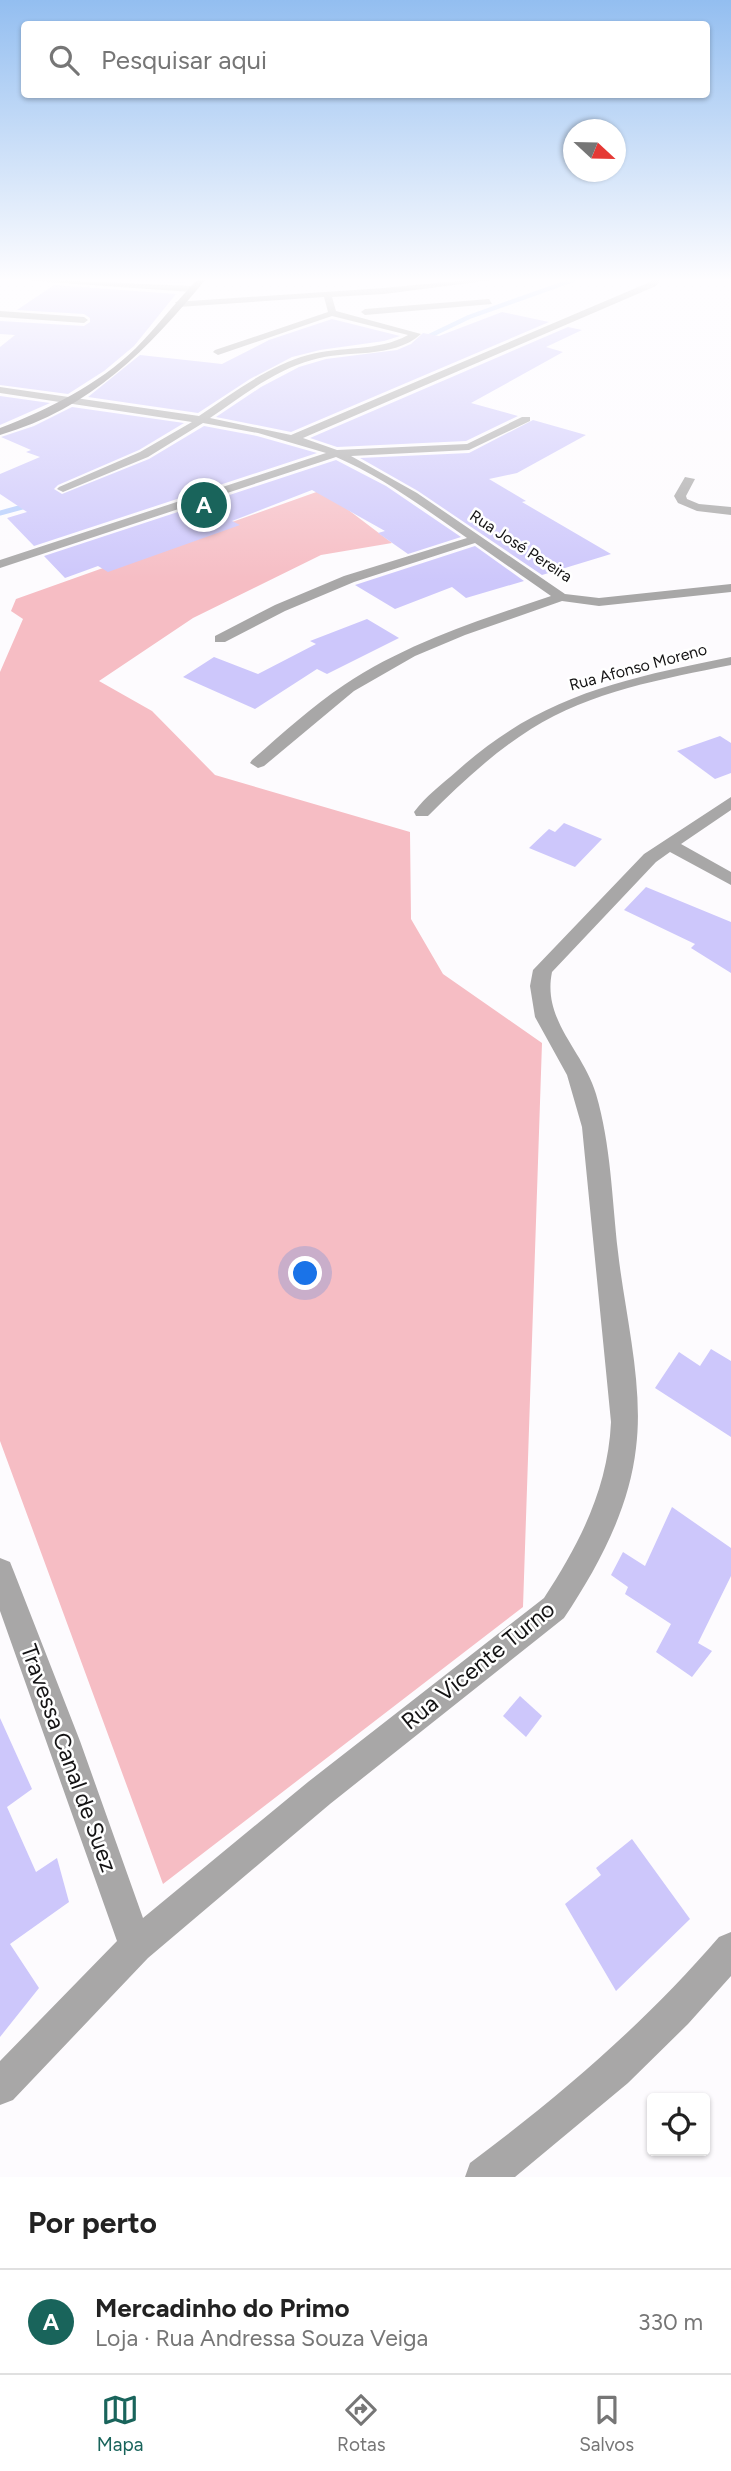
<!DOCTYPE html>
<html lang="pt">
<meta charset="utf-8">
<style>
:root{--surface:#fff;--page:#f6f6f6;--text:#222;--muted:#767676;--line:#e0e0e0;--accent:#19645b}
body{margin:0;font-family:Figtree,sans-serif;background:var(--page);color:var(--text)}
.controls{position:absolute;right:21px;bottom:21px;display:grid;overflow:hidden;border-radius:7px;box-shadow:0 2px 5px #0004}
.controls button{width:63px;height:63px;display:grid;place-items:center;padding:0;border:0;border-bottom:2px solid var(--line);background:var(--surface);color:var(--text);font:35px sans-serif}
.compass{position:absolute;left:563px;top:119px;width:63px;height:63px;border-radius:50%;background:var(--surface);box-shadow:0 2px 5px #0004;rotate:112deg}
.you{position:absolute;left:306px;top:1274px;width:24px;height:24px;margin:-18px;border:5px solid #fff;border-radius:50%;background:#1a73e8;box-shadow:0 0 0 10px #1a73e833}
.badge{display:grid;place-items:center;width:46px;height:46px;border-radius:50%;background:var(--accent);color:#fff;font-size:23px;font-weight:700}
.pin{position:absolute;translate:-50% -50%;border:4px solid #fff;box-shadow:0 2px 7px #0006}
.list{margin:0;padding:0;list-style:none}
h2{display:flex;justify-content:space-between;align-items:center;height:91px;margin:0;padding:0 28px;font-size:30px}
h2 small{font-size:23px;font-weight:400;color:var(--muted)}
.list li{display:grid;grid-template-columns:46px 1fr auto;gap:21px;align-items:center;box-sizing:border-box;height:105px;padding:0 28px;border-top:2px solid var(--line)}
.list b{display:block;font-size:26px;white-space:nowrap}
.list p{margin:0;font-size:23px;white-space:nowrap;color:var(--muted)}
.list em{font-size:23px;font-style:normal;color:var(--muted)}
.icon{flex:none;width:38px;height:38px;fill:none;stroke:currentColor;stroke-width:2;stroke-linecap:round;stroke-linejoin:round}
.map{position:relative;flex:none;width:731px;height:2177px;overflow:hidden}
.search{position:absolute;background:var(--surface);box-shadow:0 2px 5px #0004;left:21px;right:21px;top:21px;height:77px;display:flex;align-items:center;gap:18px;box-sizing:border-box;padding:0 24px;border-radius:7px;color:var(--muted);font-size:26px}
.sheet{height:196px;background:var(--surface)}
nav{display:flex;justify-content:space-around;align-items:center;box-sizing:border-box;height:98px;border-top:2px solid var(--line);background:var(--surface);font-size:19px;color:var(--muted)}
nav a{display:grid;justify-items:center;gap:4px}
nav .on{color:var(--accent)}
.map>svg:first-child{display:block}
.green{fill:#f6bdc4}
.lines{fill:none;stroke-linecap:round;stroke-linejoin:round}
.stream-far1{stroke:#b5cdfd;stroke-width:4.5}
.stream{stroke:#b5cdfd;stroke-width:5}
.building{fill:#cdc7fb}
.street{fill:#a8a7a7;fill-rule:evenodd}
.secondary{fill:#807e7f;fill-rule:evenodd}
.labels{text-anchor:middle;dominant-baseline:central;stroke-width:5;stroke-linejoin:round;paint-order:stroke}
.far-street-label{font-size:16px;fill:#141314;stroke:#fff}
.near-street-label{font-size:23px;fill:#141314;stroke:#fff}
</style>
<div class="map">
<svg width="731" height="2177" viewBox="0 0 731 2177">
<rect width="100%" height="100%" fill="#fdfbfe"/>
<path class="green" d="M322,490l70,53 -71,12 -128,63 -94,63 53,30 63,64 195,57 1,87 32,55 99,69 -19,564 -360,277 -163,-443v-769l23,-53 -12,-8 5,-12z"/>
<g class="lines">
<path class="stream-far1" d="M421,340l48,-23 107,-38"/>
<path class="stream" d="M0,513l30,-8"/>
</g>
<g class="building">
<path d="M82,279h106l-4,4z"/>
<path d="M54,285l122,9 -42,52 -30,25 -36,23 -68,-9v-38l15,-12 -15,-1v-13l84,5 6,-4v-4l-6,-4 -67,-4z"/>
<path d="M502,312l47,10 -258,110 -75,-15 45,-30 38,-20 27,-8 71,-9 14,-6 12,-11 16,3z"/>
<path d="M332,319l68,17 -16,5 -64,9 -28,7 -42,22 -52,34 -110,-16 52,-42 82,9 47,-24z"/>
<path d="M568,327l14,3 -36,17 17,5 -92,51 47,13 -52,25 -129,6 -27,-9z"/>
<path d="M0,396l50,7 -50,22z"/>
<path d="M72,407l112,16 -45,27 -81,35 -4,4 8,5 87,-35 55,-33 53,10 60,17 -283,93 -27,-28 20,-6 -27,-18v-20l40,-17 -14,-5 5,-2 -30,-13 33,-11z"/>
<path d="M533,420l53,15 -69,38 -28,6 37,22 -4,1 89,52 -69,21 -124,-84 -58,-33 109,-5z"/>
<path d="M336,460l50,26 75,51 -53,17 -30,-21 7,-2 -73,-41 -80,31 8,4 -132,47 -10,-6 -33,12 -21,-22z"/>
<path d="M475,546l49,35 -58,17 -14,-11 -57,22 -40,-24z"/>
<path d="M367,619l32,19 -72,36 -10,-5 -62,40 -72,-32 31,-20 44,17 58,-30 -6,-3z"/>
<path d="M720,736l11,7v30l-16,6 -38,-28z"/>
<path d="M564,823l38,16 -27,28 -46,-19 20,-19 6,3z"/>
<path d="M646,887l85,35v51l-40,-25 4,-4 -71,-34z"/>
<path d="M711,1349l20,12v76l-76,-49 24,-36 21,14z"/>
<path d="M672,1507l59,41v28l-33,67 14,8 -20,26 -36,-25 15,-28 -46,-30 3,-7 -17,-12 12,-23 22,14z"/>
<path d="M520,1696l22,20 -16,21 -23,-21z"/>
<path d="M0,1718l32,71 -25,18 29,65 21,-14 12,44 -59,42 29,44 -39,49z"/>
<path d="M632,1839l58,80 -74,72 -51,-87 36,-29 -5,-7z"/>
</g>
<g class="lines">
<g class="street">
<path d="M29,279l163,7 4,3 -4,3 -159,-11z"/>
<path d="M477,279h24l-117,15 -52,3 4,14 85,23c-29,26 -74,15 -109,26 -37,10 -70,36 -102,58l81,17 359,-153 3,-3h8l-5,7 -353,152 34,12 130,-6 55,-27h8v4l-61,29 -118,6 66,37 148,101 34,4 132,-14v8l-132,14 -37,-5 -97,34 -50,21 -61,35 -90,75 -6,2 -8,-5 2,-3c30,-26 59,-53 92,-75 63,-42 136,-65 207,-89l-76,-53 -121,39 -69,29 -60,31h-10v-6l60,-31 69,-29 123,-38c-42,-29 -84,-61 -131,-81l-336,111v-8l326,-107 -68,-20 -55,-10 -55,34 -85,35 -6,-3 2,-2 81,-35 52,-30 -192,-29v-6l199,29c34,-23 69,-50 109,-61 32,-9 70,-3 100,-20l-76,-19 -114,39 -5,-3 2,-2 113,-38 -4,-15 -146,10 -3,-5 209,-14z"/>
<path d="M489,299l3,5 -127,11 -4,-3 4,-3z"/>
<path d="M0,311l84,6 4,3 -4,3 -84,-6z"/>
<path d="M685,477l10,2 -9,17 1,3 12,5 32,3v8l-34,-4 -19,-8 -4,-7z"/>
<path d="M731,657v8c-68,14 -140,26 -200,64 -38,24 -71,55 -103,87h-12l-2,-4c11,-15 28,-28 43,-41 84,-76 166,-92 274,-114z"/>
<path d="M731,797v13l-50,34 50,28v13l-61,-33 -14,10 -104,110c-10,49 31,78 44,122 15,51 16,105 22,158 7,62 26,134 18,196 -7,62 -38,119 -72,170l-234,186 -182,154 -135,142 -13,5v-44l117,-120 -117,-330v-53l10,4 4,10 66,169 63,177 165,-136 236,-184c36,-55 64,-110 67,-176l-29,-295 -15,-52 -32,-58 -5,-31 3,-16 111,-116z"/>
<path d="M731,1932v44l-43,48 -60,59 -113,94h-50l5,-14c91,-68 175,-140 249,-226z"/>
</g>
<path class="secondary" d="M198,279h8c-59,71 -114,129 -206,156v-7c49,-19 98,-43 136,-80 22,-22 40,-47 62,-69z"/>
</g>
<linearGradient id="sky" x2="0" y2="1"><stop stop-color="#93bef0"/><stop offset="0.48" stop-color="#fefdff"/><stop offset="1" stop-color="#fefdff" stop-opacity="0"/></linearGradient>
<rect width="731" height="583" fill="url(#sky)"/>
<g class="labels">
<g class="far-street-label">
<text transform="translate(521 546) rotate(33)">Rua José Pereira</text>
<text transform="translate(638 667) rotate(-15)">Rua Afonso Moreno</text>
</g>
<g class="near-street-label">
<text transform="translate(478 1665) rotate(-39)">Rua Vicente Turno</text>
<text transform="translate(69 1758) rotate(70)">Travessa Canal de Suez</text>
</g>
</g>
</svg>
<div class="controls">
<button><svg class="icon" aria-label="locate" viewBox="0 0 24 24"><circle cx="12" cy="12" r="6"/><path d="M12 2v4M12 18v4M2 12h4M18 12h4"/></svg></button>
</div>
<svg class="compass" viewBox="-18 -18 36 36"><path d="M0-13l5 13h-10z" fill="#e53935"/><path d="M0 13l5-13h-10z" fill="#767676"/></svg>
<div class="you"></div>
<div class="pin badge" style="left:204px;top:505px">A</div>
<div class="search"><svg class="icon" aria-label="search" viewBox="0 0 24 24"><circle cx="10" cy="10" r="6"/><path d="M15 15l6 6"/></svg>Pesquisar aqui</div>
</div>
<section class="sheet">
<h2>Por perto<small></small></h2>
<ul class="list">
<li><span class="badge">A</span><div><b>Mercadinho do Primo</b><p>Loja · Rua Andressa Souza Veiga</p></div><em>330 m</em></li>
</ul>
</section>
<nav>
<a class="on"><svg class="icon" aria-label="map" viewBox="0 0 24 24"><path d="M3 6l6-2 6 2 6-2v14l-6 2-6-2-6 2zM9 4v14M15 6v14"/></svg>Mapa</a>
<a><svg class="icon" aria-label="directions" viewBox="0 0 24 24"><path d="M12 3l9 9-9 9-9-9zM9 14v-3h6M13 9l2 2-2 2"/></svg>Rotas</a>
<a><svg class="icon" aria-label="saved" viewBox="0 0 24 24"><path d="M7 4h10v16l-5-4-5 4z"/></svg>Salvos</a>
</nav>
